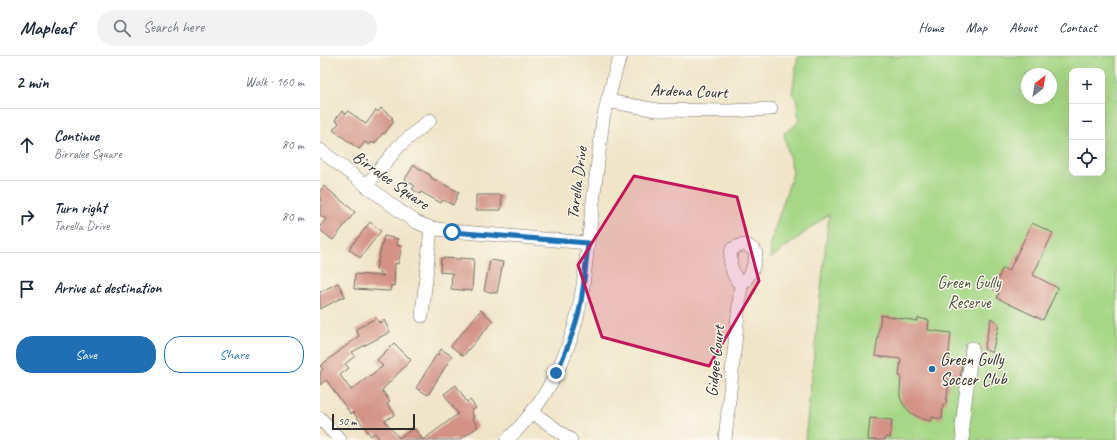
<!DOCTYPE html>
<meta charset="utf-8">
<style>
:root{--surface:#fff;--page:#f2f2f3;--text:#1f2937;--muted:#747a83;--line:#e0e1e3;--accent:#1f6fb2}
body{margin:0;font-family:Caveat,sans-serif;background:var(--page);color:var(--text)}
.controls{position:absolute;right:12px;top:12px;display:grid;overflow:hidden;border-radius:8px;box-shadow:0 4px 16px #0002}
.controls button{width:36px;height:36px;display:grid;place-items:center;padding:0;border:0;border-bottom:1px solid var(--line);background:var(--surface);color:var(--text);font:20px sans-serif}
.compass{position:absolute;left:701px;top:12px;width:36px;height:36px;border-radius:50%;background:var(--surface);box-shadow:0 4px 16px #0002;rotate:31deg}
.scale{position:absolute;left:12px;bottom:10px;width:83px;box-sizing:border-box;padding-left:4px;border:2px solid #2b2b2b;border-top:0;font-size:11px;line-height:14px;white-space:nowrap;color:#2b2b2b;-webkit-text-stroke:3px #fbf7ec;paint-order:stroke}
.stop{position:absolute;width:12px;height:12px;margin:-9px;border:3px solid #1f6fb2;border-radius:50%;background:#fff}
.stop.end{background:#1f6fb2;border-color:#fff;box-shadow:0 1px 4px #0008}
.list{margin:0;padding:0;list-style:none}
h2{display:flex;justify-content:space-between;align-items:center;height:52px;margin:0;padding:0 16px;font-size:17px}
h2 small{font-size:13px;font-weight:400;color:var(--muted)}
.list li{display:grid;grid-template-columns:26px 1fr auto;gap:12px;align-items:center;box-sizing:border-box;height:72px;padding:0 16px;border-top:1px solid var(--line)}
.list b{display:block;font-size:15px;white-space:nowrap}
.list p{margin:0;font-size:13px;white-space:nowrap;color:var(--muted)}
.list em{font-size:13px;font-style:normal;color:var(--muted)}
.actions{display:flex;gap:8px;padding:12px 16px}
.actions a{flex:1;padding:9px 0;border:1px solid var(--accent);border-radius:16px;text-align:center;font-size:14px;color:var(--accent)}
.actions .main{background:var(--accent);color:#fff}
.icon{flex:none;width:22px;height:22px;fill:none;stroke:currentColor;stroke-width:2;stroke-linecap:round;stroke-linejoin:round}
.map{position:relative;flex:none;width:797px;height:384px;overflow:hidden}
header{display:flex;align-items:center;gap:24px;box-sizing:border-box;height:56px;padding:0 20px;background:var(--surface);border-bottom:1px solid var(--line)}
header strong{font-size:19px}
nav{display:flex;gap:22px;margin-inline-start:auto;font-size:14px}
.search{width:280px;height:36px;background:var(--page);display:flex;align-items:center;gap:10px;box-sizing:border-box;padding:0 14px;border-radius:22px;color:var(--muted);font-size:15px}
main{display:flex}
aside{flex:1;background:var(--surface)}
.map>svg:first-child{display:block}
.green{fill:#a6d786;stroke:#688158;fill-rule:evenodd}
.building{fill:#d39285}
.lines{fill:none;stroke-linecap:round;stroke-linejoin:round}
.street-casing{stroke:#706c62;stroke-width:14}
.street{stroke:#fff;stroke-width:13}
.route{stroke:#1f6fb2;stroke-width:5}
.marked{fill:#c2185b;fill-opacity:0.2;stroke:#c2185b;stroke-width:3;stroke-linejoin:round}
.poi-dot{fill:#1f6fb2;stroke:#fbf7ec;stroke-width:1.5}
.labels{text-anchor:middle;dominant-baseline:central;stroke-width:3;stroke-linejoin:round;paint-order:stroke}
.street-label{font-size:17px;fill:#2b2b2b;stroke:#fbf7ec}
.park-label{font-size:17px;fill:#4a5642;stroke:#fbf7ec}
.poi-label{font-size:17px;fill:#2b2b2b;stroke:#fbf7ec;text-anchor:start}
</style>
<header>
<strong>Mapleaf</strong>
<div class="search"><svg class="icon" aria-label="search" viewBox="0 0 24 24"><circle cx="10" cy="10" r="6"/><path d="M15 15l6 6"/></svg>Search here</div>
<nav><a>Home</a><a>Map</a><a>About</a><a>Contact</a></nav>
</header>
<main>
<aside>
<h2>2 min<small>Walk · 160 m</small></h2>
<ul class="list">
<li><svg class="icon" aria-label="ahead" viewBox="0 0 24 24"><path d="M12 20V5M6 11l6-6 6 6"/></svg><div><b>Continue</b><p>Birralee Square</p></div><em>80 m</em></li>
<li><svg class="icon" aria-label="right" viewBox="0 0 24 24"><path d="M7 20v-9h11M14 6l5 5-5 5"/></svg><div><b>Turn right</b><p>Tarella Drive</p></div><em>80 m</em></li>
<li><svg class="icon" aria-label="arrive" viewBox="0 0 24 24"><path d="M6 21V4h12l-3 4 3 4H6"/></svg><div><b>Arrive at destination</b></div></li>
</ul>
<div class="actions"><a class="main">Save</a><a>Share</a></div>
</aside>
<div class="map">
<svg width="797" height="384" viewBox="0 0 797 384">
<rect width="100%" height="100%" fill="#fbf7ec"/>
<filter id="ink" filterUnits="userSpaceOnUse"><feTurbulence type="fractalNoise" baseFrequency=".025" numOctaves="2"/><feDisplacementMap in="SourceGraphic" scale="8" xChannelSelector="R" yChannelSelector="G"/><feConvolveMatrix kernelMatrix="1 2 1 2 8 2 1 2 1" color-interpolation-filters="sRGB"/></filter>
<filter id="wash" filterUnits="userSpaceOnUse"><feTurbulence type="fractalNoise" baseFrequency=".012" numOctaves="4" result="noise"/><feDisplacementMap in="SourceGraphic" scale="16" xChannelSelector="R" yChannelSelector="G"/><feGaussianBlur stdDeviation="0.9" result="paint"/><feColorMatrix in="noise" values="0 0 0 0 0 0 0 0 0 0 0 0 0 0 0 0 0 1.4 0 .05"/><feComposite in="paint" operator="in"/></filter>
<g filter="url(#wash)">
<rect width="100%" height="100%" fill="#f1e5c9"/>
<path class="green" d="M478,0h319v384h-312l24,-226 -59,45 1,-8 -2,-5 24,-73 -9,-40c7,-4 12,-7 16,-15l-3,-3c1,-9 1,-14 -5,-22zM752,15h30v102h-30zM707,18h24v24h-24z"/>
<g id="blocks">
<g class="building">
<path d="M61,52l12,10 -2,1 3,2 -10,13 -1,-1 -9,11 -2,-2 -3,3 -4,-3 -6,7 -26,-19 6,-7 -4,-3 7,-9 4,3 2,-3 18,13 10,-14 2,2z"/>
<path d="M94,109l17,11v2l28,14 -6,13 -10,-5 -2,3 -20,-11 -1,2 -8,-5 3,-3 -10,-7z"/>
<path d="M4,130l31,26 -22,28 -13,-10v-4l6,-7 -6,-4v-24z"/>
<path d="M156,139h26l-1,15h-25z"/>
<path d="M50,166l11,9 -21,27 -11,-9z"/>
<path d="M712,167l21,10 -20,42 25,13 -15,32 -46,-22 2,-5 -6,-4 10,-21 6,3z"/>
<path d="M64,180l14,3 -1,6 5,1 -4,18 -3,-1 -1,23 -3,-1 -1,6 -36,-2 1,-15 29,2 -8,-7z"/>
<path d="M121,202l19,1v-1l14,1 -2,32 -21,-2 1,-16 -12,-1z"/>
<path d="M170,204l13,2 -6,31 -13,-2z"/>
<path d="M18,227l7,13 -25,13v-17z"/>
<path d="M161,254l12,11 -30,35 -12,-10z"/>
<path d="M561,259l36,6 1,-3 11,2 -1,10 23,3 -3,27 14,3 -2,19 -11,-1 -3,23h-3l-1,15 -10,-2v4l-10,-2 -11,-6 -5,-5 -4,-6 -2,-5v-6l1,-15h-2l2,-17 -26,-3z"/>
<path d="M56,262l3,5 5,-3 6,12 -38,20 3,4 -10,8 4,4 -9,7 11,15 32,-24 -6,-6 17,-17 17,17 -29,30 8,12 -3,2 8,10 -10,7 14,17 13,-9 1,1 2,-1 8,11 35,-26 -14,-20 12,-9 11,17 3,-2 6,8 -5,3 3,6 -2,1 6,9 -19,13h-79l-5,-7 -4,3 -18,-24 -2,2 -25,-34 -6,5v-13l3,-3 -3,-3 39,-30 -3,-7z"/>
<path d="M671,262l8,6 -7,29 -8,-4z"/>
<path d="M121,293l11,7 -24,39 -12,-7 21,-34 1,1z"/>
<path d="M550,362l22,2 -2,18 -5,-1v3h-17z"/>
</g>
</g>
</g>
<g filter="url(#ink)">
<use href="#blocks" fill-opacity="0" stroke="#706c62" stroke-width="1"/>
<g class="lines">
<defs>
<g id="street">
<path d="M287,45l50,9 73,1 41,-2"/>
<path d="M0,94l81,62 15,10 15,6 21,3 136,12"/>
<path d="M46,130l33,-40 31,-26"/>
<path d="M102,260l9,-88"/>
<path d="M212,356l39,28"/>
<path d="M0,362l20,22"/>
<path d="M187,384c43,-41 68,-96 76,-154l20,-167 13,-50 5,-13"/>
<path d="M405,384l16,-155c10,-10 13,-17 15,-32 -8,-10 -13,-10 -24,-4 -4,12 0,27 9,36"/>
<path d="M643,384l-1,-15 10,-77"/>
</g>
</defs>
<use href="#street" class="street-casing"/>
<use href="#street" class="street"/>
</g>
</g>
<g class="lines" filter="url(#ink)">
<path class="route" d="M132,176l136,11c-2,21 -4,43 -8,64 -5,23 -14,45 -24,66"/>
</g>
<path class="marked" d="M314,120l103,21 22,84 -50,85 -107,-29 -24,-72z"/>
<circle class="poi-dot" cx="612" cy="313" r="4"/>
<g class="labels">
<g class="street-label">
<text transform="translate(369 35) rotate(2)">Ardena Court</text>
<text transform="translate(71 124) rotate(35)">Birralee Square</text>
<text transform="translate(257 127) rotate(-83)">Tarella Drive</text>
<text transform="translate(395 305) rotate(-84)">Gidgee Court</text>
</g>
<g class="park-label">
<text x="649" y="226">Green Gully<tspan x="649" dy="20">Reserve</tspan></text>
</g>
<g class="poi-label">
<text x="620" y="303">Green Gully<tspan x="620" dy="20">Soccer Club</tspan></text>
</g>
</g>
</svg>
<div class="controls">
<button>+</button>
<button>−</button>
<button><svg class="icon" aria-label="locate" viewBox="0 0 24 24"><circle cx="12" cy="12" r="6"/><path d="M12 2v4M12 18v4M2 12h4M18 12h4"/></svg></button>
</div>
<svg class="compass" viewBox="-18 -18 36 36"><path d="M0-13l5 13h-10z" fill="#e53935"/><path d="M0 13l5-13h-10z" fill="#747a83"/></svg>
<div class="scale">50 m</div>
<div class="stop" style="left:132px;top:176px"></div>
<div class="stop end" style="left:236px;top:317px"></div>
</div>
</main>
